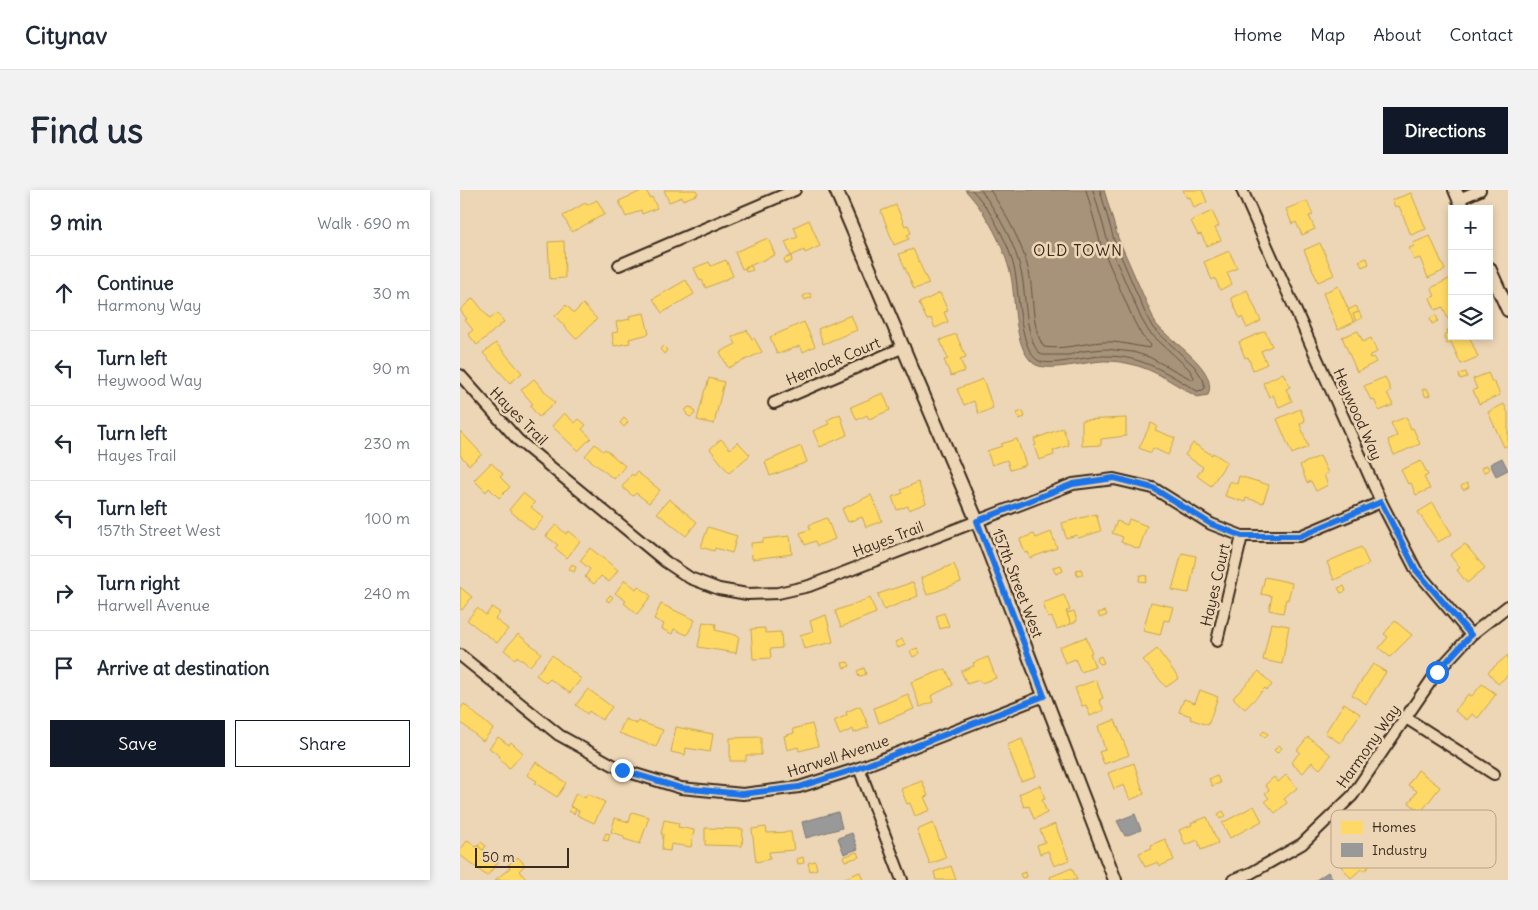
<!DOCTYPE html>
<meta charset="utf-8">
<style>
:root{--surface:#fff;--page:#f2f2f3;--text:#1f2937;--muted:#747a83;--line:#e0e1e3;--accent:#111827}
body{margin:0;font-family:Delius,sans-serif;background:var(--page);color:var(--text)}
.controls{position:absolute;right:15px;top:15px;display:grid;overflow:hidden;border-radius:0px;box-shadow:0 2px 8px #0003}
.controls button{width:45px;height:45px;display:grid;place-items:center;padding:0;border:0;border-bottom:1px solid var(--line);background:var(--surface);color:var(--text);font:25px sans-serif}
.scale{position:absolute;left:15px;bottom:12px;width:94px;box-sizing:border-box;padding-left:5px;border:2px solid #3b2a1e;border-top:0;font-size:14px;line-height:18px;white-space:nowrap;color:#3b2a1e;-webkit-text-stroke:4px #edd6b5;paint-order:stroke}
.stop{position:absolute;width:15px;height:15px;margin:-11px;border:4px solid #1a73e8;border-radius:50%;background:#fff}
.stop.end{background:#1a73e8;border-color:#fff;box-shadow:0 1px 5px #0008}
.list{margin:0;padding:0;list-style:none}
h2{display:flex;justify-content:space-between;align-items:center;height:65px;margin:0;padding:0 20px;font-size:21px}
h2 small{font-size:16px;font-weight:400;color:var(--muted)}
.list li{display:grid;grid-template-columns:32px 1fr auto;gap:15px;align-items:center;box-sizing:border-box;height:75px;padding:0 20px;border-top:1px solid var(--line)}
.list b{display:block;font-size:19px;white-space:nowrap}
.list p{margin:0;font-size:16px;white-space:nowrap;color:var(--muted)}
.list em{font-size:16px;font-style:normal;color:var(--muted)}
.actions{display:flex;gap:10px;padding:15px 20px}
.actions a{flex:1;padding:11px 0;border:1px solid var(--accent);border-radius:0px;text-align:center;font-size:18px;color:var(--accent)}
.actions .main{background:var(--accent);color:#fff}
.icon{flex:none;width:28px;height:28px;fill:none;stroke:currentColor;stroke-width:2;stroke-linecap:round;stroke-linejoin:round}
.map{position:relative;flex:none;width:1048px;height:690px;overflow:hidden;border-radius:0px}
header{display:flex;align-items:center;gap:30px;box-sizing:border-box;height:70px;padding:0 25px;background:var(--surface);border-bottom:1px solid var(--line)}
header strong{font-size:24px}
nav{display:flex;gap:28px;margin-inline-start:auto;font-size:18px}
.intro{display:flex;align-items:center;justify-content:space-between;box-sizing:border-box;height:120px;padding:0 30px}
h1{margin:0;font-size:35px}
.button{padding:12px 22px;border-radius:0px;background:var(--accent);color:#fff;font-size:18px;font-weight:700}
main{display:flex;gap:30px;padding:0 30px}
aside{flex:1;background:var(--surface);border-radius:0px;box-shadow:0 2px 8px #0003}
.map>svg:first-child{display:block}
.water{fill:#a7927a;stroke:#7c6855}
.homes{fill:#ffd966;stroke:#c4a450}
.industry{fill:#999;stroke:#7d7874}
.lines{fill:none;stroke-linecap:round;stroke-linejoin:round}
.shore{stroke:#665443;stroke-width:1}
.minor-casing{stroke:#3b2a1e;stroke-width:14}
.tertiary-casing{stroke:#3b2a1e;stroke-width:16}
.minor{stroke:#edd6b5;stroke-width:10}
.tertiary{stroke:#edd6b5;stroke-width:12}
.route{stroke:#1a73e8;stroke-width:6}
.labels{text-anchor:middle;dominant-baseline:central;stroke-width:5;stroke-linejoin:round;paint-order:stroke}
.street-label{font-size:15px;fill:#3b2a1e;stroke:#edd6b5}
.neighbourhood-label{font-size:16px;letter-spacing:1px;fill:#3b2a1e;stroke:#edd6b5}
.key{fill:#edd6b5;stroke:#b8a288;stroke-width:1}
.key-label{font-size:14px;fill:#3b2a1e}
</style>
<header>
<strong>Citynav</strong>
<nav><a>Home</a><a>Map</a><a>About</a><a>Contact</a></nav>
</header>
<div class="intro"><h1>Find us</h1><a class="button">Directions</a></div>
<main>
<aside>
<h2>9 min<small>Walk · 690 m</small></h2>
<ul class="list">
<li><svg class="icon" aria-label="ahead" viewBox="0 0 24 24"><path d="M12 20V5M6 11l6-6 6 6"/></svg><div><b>Continue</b><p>Harmony Way</p></div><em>30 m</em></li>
<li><svg class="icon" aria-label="left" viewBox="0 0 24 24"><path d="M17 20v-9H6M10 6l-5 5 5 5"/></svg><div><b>Turn left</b><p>Heywood Way</p></div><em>90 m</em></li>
<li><svg class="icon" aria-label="left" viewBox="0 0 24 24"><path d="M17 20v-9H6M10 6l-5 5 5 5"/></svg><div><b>Turn left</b><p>Hayes Trail</p></div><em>230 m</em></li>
<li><svg class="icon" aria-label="left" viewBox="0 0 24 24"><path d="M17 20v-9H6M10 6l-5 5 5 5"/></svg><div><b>Turn left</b><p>157th Street West</p></div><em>100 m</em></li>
<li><svg class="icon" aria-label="right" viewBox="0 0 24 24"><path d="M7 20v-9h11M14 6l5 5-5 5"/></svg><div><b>Turn right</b><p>Harwell Avenue</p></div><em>240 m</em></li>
<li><svg class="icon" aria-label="arrive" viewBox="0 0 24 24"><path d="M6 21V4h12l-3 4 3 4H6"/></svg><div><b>Arrive at destination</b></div></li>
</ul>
<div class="actions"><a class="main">Save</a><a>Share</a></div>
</aside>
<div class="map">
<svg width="1048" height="690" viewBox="0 0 1048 690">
<rect width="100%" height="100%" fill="#edd6b5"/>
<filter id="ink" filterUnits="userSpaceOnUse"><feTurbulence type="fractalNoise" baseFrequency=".02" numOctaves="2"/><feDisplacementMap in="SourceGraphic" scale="10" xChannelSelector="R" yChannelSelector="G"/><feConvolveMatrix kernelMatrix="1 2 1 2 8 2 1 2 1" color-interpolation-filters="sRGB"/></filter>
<g filter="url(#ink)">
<path class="water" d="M505,0h139l14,48 33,75c2,3 3,8 5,11 14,18 63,44 52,71l-11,2c-31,-18 -52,-35 -90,-36 -17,-1 -61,13 -74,2 -20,-17 -17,-63 -22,-87 -7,-30 -24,-63 -46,-86z"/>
<g class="homes">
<path d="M184,0h2l4,8 2,-1 5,11 -15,6 -1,-4 -15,7 -7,-16z"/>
<path d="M204,0h32l2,4 -15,6 -1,-3 -13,5z"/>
<path d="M723,0h19l5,12 -13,6 -4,-11 -3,1z"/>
<path d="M951,3l15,36 -15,6 -12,-29 -4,1 -3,-7z"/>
<path d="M137,10l8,14 -33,18 -9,-16 22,-13 2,2z"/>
<path d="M847,11l6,14 -4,1 6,13 -13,6 -6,-13 -4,2 -6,-15z"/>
<path d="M436,15l9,21 3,-1 3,8 -4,2 2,4 -15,6 -13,-34z"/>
<path d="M752,21l7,15 -4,2 6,12 -14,6 -6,-12 -3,1 -7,-14z"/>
<path d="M349,30l11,26 -15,7 -1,-3 -13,6 -6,-14 13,-5 -4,-10z"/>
<path d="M970,46l15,34 -17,8 -8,-20 -6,2 -5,-12 5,-2 -1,-3z"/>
<path d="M308,48l7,17 -33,14 -7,-17z"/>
<path d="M104,51l1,37 -15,1 -2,-37z"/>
<path d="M860,53l14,32 -16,7 -14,-32z"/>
<path d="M453,59l16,35 -15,5 -15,-35z"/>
<path d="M769,61l8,17 -10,5 5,11 -12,6 -5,-12 -3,2 -8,-18z"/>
<path d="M331,66l1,5 -6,3 -2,-5z"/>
<path d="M907,68l2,6 -7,3 -3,-6z"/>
<path d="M266,70l7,16 -27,12 -4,-8 -2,1 -6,-13 15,-6 2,4z"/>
<path d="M291,76l2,4 -7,2 -1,-4z"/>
<path d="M991,88l1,39 -4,2 -5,-12 -8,3 -5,-12 5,-2 -4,-8z"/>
<path d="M226,90l8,14 -32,19 -9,-14z"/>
<path d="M878,96l16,36 -16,8 -15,-37z"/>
<path d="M787,100l14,31 -14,7 -5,-11 -2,2 -9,-21z"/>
<path d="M350,103l2,4 -7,3 -2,-4z"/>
<path d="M480,103l8,18 -4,1 4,10 -13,6 -4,-10 -4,2 -8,-17z"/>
<path d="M13,108l17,21 7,-6 7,9 -27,23 -9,-11 5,-4 -8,-10 2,-1 -7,-9z"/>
<path d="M123,114l14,15 -21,20 -21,-23 11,-11 8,8z"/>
<path d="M896,116l3,6 -6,2 3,7 -2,1 -6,-12z"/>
<path d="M899,122l3,6 -6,3 -3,-7z"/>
<path d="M184,123l5,21 -20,5 1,4 -16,3 -2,-13 6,-1 -2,-10 14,-3 -1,-3z"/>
<path d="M391,125l6,15 -34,14 -5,-15z"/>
<path d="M976,125l2,6 -6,3 -2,-6z"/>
<path d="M344,132l11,24 -12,6 -3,-6 -23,8 -7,-17z"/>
<path d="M992,138v8h17l9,21 -17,7 -10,-22 -4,2 -3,-9 4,-2 -1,-3z"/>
<path d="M287,140l5,9 2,-1 8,14 -34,16 -8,-16 16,-8 -4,-7z"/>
<path d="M805,141l7,15 -11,5 6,13 -14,6 -5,-13 -3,1 -6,-16z"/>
<path d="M898,141l5,11 8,-4 6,14 -8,4 1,2 3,-1 3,5 -19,10 -15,-35z"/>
<path d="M496,144l10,23 -6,2 5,12 -14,5 -7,-16 4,-1 -8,-19z"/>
<path d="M36,153l26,30 -12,10 -27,-30z"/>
<path d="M203,156l4,4 -3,4 -4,-5z"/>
<path d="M1006,182l1,5 -7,2 -1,-5z"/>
<path d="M823,183l7,14 -4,2 6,12 -13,6 -6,-12 -4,2 -6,-14z"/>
<path d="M1028,183l4,9 2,-1 6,14 -21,9 -6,-14 4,-1 -4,-10z"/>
<path d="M925,187l6,14 -4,2 6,12 -14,6 -5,-12 -3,1 -7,-14z"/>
<path d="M249,188l15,4 -10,42 -17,-4 8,-31h1z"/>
<path d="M74,189l21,24 -16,14 -9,-11 3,-2 -12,-14z"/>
<path d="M523,189l10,29 -14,6 -5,-13 -10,4 -7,-16z"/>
<path d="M967,198l3,7 -4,2 -4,-7z"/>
<path d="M423,203l7,17 -21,9 -2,-4 -10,5 -6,-13z"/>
<path d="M1044,214l4,9v32l-4,2 -16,-35z"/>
<path d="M229,217l4,1 2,6 -5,3 -3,-2 -2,-5z"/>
<path d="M840,219l5,12 -5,3 8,23 -16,7 -15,-35z"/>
<path d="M563,221l2,6 -6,2 -2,-6z"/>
<path d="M104,223l11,10 4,-4 7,6 -4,4 9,9 -13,13 -26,-25z"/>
<path d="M380,224l7,21 -27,12 -7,-16 16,-7 -2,-4z"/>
<path d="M946,227l5,12 2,-1 7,16 -26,11 -6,-15 9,-4 -6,-13z"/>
<path d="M164,228l4,4 -4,5 -4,-4z"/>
<path d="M666,228v18l-25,3v6l-19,1v-26z"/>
<path d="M691,233l6,3 -2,4 20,8 -7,17 -15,-7 -2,5 -12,-5z"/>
<path d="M603,238l6,17 -16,6 1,4 -15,5 -5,-14 2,-1 -2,-6z"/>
<path d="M0,241l22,23 -13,11 -9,-10z"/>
<path d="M261,249l9,10 8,-7 12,13 -21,18 -19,-24z"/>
<path d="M557,249l9,26 -16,5 -3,-10 -15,5 -5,-14 15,-5 -1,-2z"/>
<path d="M733,253l19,12 1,-2 14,9 -16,24 -14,-10 6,-9 -18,-12z"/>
<path d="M135,254l8,7 2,-2 20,17 -11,13 -29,-23z"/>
<path d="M341,256l6,16 -37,14 -5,-14z"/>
<path d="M860,266l8,17 -4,2 4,10 -12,6 -5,-10 -4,2 -7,-18z"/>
<path d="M961,271l7,14 -4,2 6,12 -14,6 -5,-12 -3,1 -7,-14z"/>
<path d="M31,273l12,11 -3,3 10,10 -11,11 -10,-10 -3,4 -12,-12z"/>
<path d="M1027,275l2,5 -5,2 -3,-4z"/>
<path d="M177,282l23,18 -11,13 -13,-10 -3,3 -11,-9 10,-13 2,2z"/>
<path d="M779,286l30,9 -6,18 -17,-5 -1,4 -20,-6 5,-15 7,3z"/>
<path d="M458,292l8,21 -17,7 -1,-4 -11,4 -5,-13 11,-4 -2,-3z"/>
<path d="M1007,293l2,4 -6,3 -2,-4z"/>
<path d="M63,303l12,10 -4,4 13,11 -11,12 -24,-20z"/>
<path d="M411,305l11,26 -16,6 -4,-10 -14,5 -6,-13z"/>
<path d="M209,309l28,23 -11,14 -29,-23z"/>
<path d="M973,313l19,31 -14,8 -20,-30z"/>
<path d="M636,324l5,17 -23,7 -1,-3 -11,3 -4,-15z"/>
<path d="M367,328l8,21 -18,7 -2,-5 -10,4 -5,-12 10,-4 -1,-4z"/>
<path d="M669,329l18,7 -8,23 -18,-7 2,-5 -11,-4 5,-12 10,4z"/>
<path d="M96,335l10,9 2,-3 12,10 -13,17 -12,-10 3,-3 -12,-9z"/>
<path d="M248,337l29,9 -5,17 -17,-5 -1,3 -13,-4z"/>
<path d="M591,342l6,16 -27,10 -2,-6 -3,1 -5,-14 14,-5 2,4z"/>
<path d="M330,346l2,18 -40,5 -1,-16 12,-1v-3z"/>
<path d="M1005,354l20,24 -18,15 -10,-13 3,-2 -10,-13z"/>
<path d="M901,357l8,17 -35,16 -7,-18z"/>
<path d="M130,358l28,22 -9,12 -8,-6 -7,8 -9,-7 5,-8 -10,-8z"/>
<path d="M722,363l14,3 -7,37 -17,-3z"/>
<path d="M112,374l4,3 -2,5 -5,-3z"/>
<path d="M494,374l7,18 -34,13 -6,-17z"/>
<path d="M601,375l2,6 -7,3 -3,-7z"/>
<path d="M621,379l2,6 -6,1 -1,-6z"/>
<path d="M680,385l7,1 -1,6 -7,-1z"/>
<path d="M805,387l27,6 -4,17 -2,-1 -3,14 -14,-3 3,-14 -11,-2z"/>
<path d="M165,390l11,9 2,-3 13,10 -14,18 -13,-11 2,-2 -11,-8z"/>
<path d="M453,392l5,14 -34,14 -6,-16z"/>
<path d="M884,396l2,5 -5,2 -3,-5z"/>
<path d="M0,397l12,10 -10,13 -2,-1z"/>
<path d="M150,405l3,2 -4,5 -3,-2z"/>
<path d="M604,405l6,15 -4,1 5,13 -14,5 -5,-12 -4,1 -5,-15z"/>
<path d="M410,408l6,15 -35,14 -6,-16z"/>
<path d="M691,412l22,5 -4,14 -5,-1 -4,15 -17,-4z"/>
<path d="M201,414l34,16 -8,15 -13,-6 -2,5 -10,-5 2,-5 -10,-5z"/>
<path d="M32,417l8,6 -5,6 13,10 -11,14 -30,-23 10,-12 9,7z"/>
<path d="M614,421l3,10 -6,3 -4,-11z"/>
<path d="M645,421l2,4 -7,3 -2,-5z"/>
<path d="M484,423l5,13 -9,3 -4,-13z"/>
<path d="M366,425l7,27 -29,7 -4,-14 13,-4 -3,-10z"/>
<path d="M935,431l17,14 -22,22 -11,-9 9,-11 -4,-3z"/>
<path d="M243,432l13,2 -1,6 24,6 -3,17 -38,-6z"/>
<path d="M811,433l18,3 -7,38 -19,-4z"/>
<path d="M305,438v5l16,-1 1,16 -12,1 1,9 -18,1 -2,-30z"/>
<path d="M58,444l23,19 -11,13 -13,-10 -2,3 -11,-9z"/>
<path d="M626,447l6,16h-2l5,14 -14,5 -6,-13 -10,4 -6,-16z"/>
<path d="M442,449l3,6 -7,3 -3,-6z"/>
<path d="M457,458l3,5 -7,4 -3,-6z"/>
<path d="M697,459l22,29 -13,9 -23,-27z"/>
<path d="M92,465l29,24 -11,14 -20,-14 -4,4 -10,-8z"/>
<path d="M1048,465v20l-10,9 -10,-12z"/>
<path d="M641,466l3,7 -5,1 -2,-6z"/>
<path d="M528,467l8,21 -15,5 -2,-3 -12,4 -6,-13 13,-5 -1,-3z"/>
<path d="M388,472l2,4 -6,2 -2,-5z"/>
<path d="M913,474l13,8 -20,32 -14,-9z"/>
<path d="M404,478l2,6 -7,3 -2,-6z"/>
<path d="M486,479l7,16 -22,11 2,6 -13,5 -9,-25z"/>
<path d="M799,481l13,14 -5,5 -2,-2 -20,21 -12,-11z"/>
<path d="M636,490l7,18 -4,2 5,10 -14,6 -4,-11 -4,1 -7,-18z"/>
<path d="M1022,494l14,10 -18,24 -6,-4 -5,6 -12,-9 13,-17 4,2z"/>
<path d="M128,499l24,18 -10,13 -13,-9 -2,3 -11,-9z"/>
<path d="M740,500l18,7 -10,28 -18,-6 1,-3 -12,-4 5,-13 11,4z"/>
<path d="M448,504l6,15 -35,14 -5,-15z"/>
<path d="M884,513l16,11 -20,29 -15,-10z"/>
<path d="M4,514l29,25 -10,12 -23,-19v-13z"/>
<path d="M400,516l9,21 -15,6 -1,-4 -13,6 -6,-14 13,-6 -1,-3z"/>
<path d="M165,529l12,5 1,-3 25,9 -7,17 -37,-14z"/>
<path d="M655,530l14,35 -25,9 -5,-12 6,-2 -7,-24z"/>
<path d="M352,534l6,22 -19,5 -1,-4 -11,3 -3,-14 10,-3 -1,-4z"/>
<path d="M216,537l37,7 -3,18 -24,-4 -1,7 -14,-3z"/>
<path d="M804,541l4,3 -3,4 -4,-4z"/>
<path d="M38,547l11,8 2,-3 12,11 -14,16 -10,-11 1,-2 -11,-8z"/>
<path d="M301,547v18h-15v6h-16v-23z"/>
<path d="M848,547l23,18 -11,14 -8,-7 -9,11 -12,-10 9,-11 -3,-2z"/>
<path d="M562,549l14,37 -15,5 -14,-36z"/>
<path d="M819,555l3,3 -5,5 -3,-3z"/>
<path d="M76,572l30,21 -9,14 -22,-14 2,-2 -10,-6z"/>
<path d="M674,573l10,31 -14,6 -6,-15 -10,4 -6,-16z"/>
<path d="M958,580l22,17 -19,25 -12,-9 8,-12 -9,-6z"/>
<path d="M826,585l11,13 -13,11 3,4 -12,10 -10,-12 4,-3 -4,-5 4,-3 -4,-5 9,-8 4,5z"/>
<path d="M757,586l3,7 -8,3 -3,-7z"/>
<path d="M462,591l6,15 -4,1 6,13 -15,6 -5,-13 -3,1 -6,-15z"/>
<path d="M580,595l5,14 -3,1 5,13 -13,6 -5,-13 -5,1 -5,-13z"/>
<path d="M116,603l9,5 2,-4 18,8 -11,21 -17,-8 2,-4 -9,-5z"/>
<path d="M794,616l8,15 -32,17 -8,-15z"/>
<path d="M111,617l5,2 -2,5 -5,-3z"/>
<path d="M763,621l3,5 -6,3 -2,-5z"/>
<path d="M172,622l17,5 -9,27 -16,-5v-3l-13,-4 4,-14 14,4z"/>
<path d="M747,627l11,26 -17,7 -3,-10 -13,5 -6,-15 13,-5 -1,-2z"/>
<path d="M204,630l15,3 -1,4 16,3 -3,17 -20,-3 -1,7 -8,-1 1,-16h-2z"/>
<path d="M473,633l13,35 -16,6 -13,-34z"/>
<path d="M595,634l14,36 -15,6 -6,-15 -8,3 -3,-9 8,-3 -5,-12z"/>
<path d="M306,637l1,6 24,-1 3,18 -25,2 1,7 -14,3 -4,-33z"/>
<path d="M245,638l38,1 -1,17 -37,-1z"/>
<path d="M146,643l4,1 -2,7 -5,-1z"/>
<path d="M705,649l9,21 -14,6 -2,-4 -13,5 -6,-14 13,-5 -1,-3z"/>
<path d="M8,650l8,7 2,-1 20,16 -11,14 -27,-21v-5z"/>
<path d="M21,652l5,4 -3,4 -5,-4z"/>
<path d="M900,654l15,17 -11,10 -3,-2 -10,9 -10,-12 10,-9 -3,-2z"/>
<path d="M397,662l2,5 -14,4 -2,-4z"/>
<path d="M58,667l7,8 -6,6 8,9h-32l15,-12 -2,-3z"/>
<path d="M343,667l1,6 -6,1 -1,-5z"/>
<path d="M355,671l2,8 -7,2 -2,-8z"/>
<path d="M491,676l5,14h-20l-2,-8z"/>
<path d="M612,678l5,12h-26l-1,-3z"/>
<path d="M400,682l3,8h-17l-1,-2z"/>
<path d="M565,682l2,5 -5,1 -2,-4z"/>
</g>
<g class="industry">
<path d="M1042,268l6,12 -12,6 -6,-12z"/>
<path d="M378,622l4,16 -36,10 -4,-16z"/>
<path d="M675,624l6,16 -16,6 -8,-15z"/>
<path d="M392,643l6,16 -14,5 -6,-16z"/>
<path d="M868,682l6,8h-18z"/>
</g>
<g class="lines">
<g class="shore">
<path d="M512,0c15,15 28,39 36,58 3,9 7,20 8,30 3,18 4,74 23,83 13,6 51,-6 67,-5 37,0 61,17 91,35l6,-1 2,-2 -2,-9 -9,-13 -41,-38 -7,-13 -32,-75 -14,-50"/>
<path d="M521,0c18,26 35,54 41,86 4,19 3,68 20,79h27l14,-4 22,-2 28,3 16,5 44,23 1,-3 -5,-8 -40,-37 -8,-14 -33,-76 -15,-52"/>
<path d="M530,0c17,26 32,52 39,82 5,22 2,57 15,75 20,3 39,-4 59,-5 16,-1 31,4 47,6l1,-3 -9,-9 -8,-15 -33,-76 -15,-55"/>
</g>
<defs>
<g id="minor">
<path d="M782,0l139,312 35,68 55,65"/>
<path d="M999,9l21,-9"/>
<path d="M159,75l176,-75"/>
<path d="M0,185l58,65 148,122 24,16 29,11 28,5 31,-1 31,-7 264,-102 41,-5 39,9 58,36 31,12h58l81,-34"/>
<path d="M314,213l130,-56"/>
<path d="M757,451l25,-105"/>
<path d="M0,465l99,80 63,35 59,18 62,6 56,-7 60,-19 185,-72"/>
<path d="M946,528l88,56"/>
<path d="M399,578l43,112"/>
<path d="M773,690l18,-7 51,-29 50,-48 85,-124 34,-37 37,-29"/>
</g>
<g id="tertiary">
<path d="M376,0l141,331 138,359"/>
<path d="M995,0l8,19"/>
<path d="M1029,78l19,42"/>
</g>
</defs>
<use href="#minor" class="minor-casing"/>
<use href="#tertiary" class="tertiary-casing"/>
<use href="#minor" class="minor"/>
<use href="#tertiary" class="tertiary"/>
</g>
</g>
<g class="lines" filter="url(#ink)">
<path class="route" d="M162,580l59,18 61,6 57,-7 60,-19 185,-72 -67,-175 96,-37 41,-6 39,10 58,36 31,12h58l81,-34 35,68 55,65 -34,37"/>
</g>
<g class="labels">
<g class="street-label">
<text transform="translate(373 171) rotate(-23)">Hemlock Court</text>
<text transform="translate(898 224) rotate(66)">Heywood Way</text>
<text transform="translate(59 226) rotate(45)">Hayes Trail</text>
<text transform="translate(428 349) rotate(-21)">Hayes Trail</text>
<text transform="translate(558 393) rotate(69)">157th Street West</text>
<text transform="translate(755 395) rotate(-77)">Hayes Court</text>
<text transform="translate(908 556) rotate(-55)">Harmony Way</text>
<text transform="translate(378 566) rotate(-18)">Harwell Avenue</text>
</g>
<g class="neighbourhood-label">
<text x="618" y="60">OLD TOWN</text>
</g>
</g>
<rect x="871" y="620" width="165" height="58" rx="8" class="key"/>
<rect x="881" y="631" width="22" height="13" fill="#ffd966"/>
<rect x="881" y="653" width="22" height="14" fill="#999"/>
<g class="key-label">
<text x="912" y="642">Homes</text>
<text x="912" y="665">Industry</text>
</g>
</svg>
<div class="controls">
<button>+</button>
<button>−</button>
<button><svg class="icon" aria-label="layers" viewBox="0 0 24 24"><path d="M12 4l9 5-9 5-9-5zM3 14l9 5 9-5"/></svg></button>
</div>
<div class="scale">50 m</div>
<div class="stop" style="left:977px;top:482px"></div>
<div class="stop end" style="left:162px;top:580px"></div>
</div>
</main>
